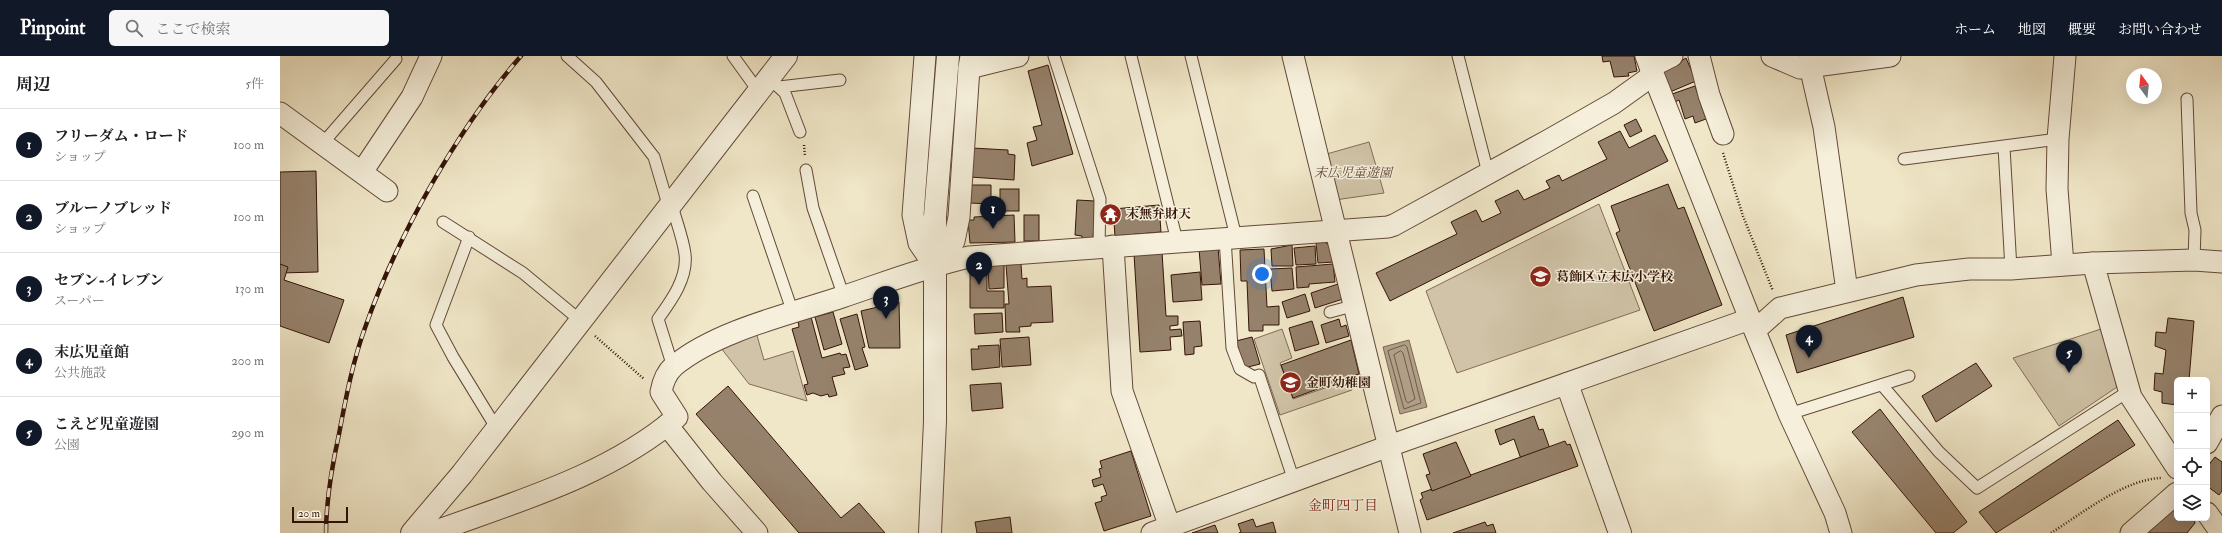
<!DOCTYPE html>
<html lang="ja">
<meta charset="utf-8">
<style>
:root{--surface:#fff;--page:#f6f6f6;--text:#202124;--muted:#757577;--line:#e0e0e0;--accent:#111827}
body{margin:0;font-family:"IM FELL Double Pica","Noto Serif JP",serif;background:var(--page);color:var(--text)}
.controls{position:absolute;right:12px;bottom:12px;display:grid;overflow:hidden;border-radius:6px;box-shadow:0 4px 16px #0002}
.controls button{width:36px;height:36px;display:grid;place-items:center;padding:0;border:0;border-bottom:1px solid var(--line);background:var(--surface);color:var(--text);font:20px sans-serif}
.compass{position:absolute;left:1846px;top:12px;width:36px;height:36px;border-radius:50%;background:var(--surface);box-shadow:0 4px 16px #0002;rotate:345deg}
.scale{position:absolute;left:12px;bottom:10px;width:56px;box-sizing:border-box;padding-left:4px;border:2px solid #341408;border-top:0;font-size:11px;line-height:14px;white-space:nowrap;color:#341408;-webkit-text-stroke:3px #f5efdb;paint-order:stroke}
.you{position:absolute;left:982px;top:218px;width:14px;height:14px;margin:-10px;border:3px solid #fff;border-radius:50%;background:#1a73e8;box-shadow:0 0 0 6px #1a73e833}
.badge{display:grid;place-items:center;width:26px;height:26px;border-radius:50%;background:var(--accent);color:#fff;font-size:13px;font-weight:700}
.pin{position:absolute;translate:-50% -33px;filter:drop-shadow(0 1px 2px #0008)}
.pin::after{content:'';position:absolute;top:21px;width:14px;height:12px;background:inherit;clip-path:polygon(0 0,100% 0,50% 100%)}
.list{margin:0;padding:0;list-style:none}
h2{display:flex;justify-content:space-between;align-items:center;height:52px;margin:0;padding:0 16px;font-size:17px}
h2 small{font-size:13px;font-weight:400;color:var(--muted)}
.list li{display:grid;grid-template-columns:26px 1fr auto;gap:12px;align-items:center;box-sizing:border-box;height:72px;padding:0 16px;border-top:1px solid var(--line)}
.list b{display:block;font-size:15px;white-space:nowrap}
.list p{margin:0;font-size:13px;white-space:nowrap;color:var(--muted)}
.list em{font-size:13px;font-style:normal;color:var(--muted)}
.icon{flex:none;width:22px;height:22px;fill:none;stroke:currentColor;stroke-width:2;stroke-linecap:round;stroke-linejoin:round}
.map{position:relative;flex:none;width:1942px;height:477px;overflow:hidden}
header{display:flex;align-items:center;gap:24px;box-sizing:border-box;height:56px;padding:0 20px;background:var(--accent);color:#fff}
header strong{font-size:19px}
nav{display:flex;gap:22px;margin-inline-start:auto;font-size:14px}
.search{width:280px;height:36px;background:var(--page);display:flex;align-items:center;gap:10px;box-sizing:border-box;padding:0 14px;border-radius:6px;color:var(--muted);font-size:15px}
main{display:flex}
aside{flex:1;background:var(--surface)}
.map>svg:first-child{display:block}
.green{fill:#d0c3a7;stroke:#826c58}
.water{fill:#b09f87;stroke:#7e6754}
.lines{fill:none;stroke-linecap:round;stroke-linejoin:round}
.shore{stroke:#725a48;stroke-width:1}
.building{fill:#96826c;stroke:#341408}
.service-casing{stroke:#634938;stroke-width:13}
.minor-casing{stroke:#634938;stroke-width:23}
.tertiary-casing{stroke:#634938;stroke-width:24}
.path{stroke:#341408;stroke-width:2.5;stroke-dasharray:1 2;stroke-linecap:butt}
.service{stroke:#f5efdb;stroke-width:11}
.minor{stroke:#f5efdb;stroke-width:21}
.tertiary{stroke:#f5efdb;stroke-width:22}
.rail-casing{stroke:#341408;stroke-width:4.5}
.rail{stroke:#f5efdb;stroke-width:3;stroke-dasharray:9;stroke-linecap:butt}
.labels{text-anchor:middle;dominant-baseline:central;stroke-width:3;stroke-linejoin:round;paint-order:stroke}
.park-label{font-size:13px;font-style:italic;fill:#634938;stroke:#f5efdb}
.poi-label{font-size:13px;font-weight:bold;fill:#341408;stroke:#f5efdb;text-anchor:start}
.neighbourhood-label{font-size:14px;fill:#7a1f14;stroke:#f5efdb}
</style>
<header>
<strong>Pinpoint</strong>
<div class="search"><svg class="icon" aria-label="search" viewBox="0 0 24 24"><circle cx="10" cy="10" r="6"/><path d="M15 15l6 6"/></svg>ここで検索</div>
<nav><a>ホーム</a><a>地図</a><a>概要</a><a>お問い合わせ</a></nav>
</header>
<main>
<aside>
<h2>周辺<small>5件</small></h2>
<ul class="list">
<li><span class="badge">1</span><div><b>フリーダム・ロード</b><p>ショップ</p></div><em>100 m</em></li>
<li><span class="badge">2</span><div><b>ブルーノブレッド</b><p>ショップ</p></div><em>100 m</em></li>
<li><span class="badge">3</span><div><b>セブン-イレブン</b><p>スーパー</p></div><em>130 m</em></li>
<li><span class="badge">4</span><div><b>末広児童館</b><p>公共施設</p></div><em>200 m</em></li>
<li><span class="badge">5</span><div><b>こえど児童遊園</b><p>公園</p></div><em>290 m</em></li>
</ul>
</aside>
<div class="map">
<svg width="1942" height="477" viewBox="0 0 1942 477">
<rect width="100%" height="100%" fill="#f0e7c8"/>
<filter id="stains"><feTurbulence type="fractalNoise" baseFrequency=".005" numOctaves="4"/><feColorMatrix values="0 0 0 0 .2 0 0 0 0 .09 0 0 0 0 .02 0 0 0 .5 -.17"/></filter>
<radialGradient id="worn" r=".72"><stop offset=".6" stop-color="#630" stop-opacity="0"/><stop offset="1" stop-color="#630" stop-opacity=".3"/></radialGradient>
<g class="green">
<path d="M1089,86l15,51 -49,7 -12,-45z"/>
<path d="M1319,148l41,106 -183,63 -31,-82z"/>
<path d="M1824,272l13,59 -58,39 -46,-68z"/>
<path d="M1002,273l10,29 -12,5 13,36 55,-19 4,10 -72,25 -26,-76z"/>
<path d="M476,276l8,28 29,-9 14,50 -58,-17 -28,-36z"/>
</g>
<path class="water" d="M1129,284l18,67 -27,7 -17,-67z"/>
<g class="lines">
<g class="shore">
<path d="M1125,289l2,2 14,56 -17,6 -16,-58z"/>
<path d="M1121,295l2,2 12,46 -7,4 -2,-2 -12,-46z"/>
</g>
</g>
<g class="building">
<path d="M1322,0h32l3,15 -9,2 1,3 -15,1 -4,-16 -7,1z"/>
<path d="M1406,2l10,23 -26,11 -9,-19z"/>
<path d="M768,9l25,89 -41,12 -5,-23 10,-3 -4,-13 9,-2 -14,-54z"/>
<path d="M1415,30l11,33 -11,4 -2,-7 -8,3 -6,-19 -4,2 -3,-8z"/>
<path d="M1356,63l6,12 -12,6 -6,-12z"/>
<path d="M1340,75l9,17 26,-13 13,26 -278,140 -14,-28 81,-39 -6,-12 25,-12 6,12 19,-9 -6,-12 23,-11 6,10 26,-12 -4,-7 13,-6 3,6 45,-22 -9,-17z"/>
<path d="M692,92l36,2v4l7,1 -1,25 -44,-3z"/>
<path d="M36,115l2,101 -38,1v-101z"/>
<path d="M1388,128l10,25 6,-2 38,98 -68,26 -38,-98 4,-2 -9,-25z"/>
<path d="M690,129h21v19l-21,-1z"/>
<rect x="720" y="133" width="19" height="22"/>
<path d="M797,144l18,1 -2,39h-11v-4l-7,-1z"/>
<path d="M879,149l2,27 -46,4 -2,-27z"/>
<path d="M734,159l1,27 -45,1 -2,-23h6v-3z"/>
<rect x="744" y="159" width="15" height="26"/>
<path d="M1045,186l8,7 1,13 -16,1 -2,-20z"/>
<path d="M1012,189l1,21h-21l-1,-17z"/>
<path d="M1035,190l1,18 -20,1 -2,-17z"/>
<path d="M938,191l3,37 -19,1 -3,-36z"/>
<path d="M984,193l3,58 12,-1v19h-16v6h-14l-2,-50h-6l-1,-31z"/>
<path d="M882,196l4,64h12v9l-8,1v4l11,-1 1,7 -12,1 1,13 -31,2 -6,-98z"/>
<path d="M0,208l8,3 -4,13 60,20 -15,43 -49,-17z"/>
<path d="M741,208l1,15 5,-1v9l24,-1 2,36 -22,1v3l-12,1 1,5h-14l-1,-28h4l-3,-39z"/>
<path d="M1053,208l2,18 -26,2v3l-12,1 -1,-21z"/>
<path d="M690,209h17v26h17v17h-34z"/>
<path d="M708,209h16v23l-15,1z"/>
<path d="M1012,212l2,21 -22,2 -2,-22z"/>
<path d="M920,216l2,28 -29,2 -2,-27z"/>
<path d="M1058,228l5,15 -28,9 -4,-15z"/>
<path d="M1025,238l5,17 -23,7 -5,-16z"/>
<path d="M1623,241l11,40 -117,36 -11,-38z"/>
<path d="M619,246l1,46h-31l-8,-37z"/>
<path d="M553,256l9,32 -18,6 -9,-33z"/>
<path d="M722,257l1,19 -28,2 -1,-20z"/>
<path d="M577,258l8,33 -3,1 6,18 -13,4 -15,-51z"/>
<path d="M531,261l11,41 18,-5 1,2 5,-1 4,13 -7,1 2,6 -13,3 5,18 -8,2 -1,-3 -7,2 -8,-3 -6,2 -3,-10 4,-1 -16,-55 7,-2 -1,-6z"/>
<path d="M1888,262l26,3 -5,59h-12v25l-15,-2v-11l-8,-2 1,-17 8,1 3,-24 -11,-4 1,-14 10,1z"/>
<path d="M1059,263l2,8 5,-2 3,11 -23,7 -5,-18z"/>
<path d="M920,265l2,25 -8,1v7l-9,1 -2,-33z"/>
<path d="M1032,265l7,23 -24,7 -6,-23z"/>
<path d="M749,281l2,28 -29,2 -2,-28z"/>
<path d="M972,281l8,27 -12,3 -5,-2 -7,-24z"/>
<path d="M1071,284l8,34 -66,24 -12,-33z"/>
<path d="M719,289l1,22 -28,3 -1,-21h8l-1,-3z"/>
<path d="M1696,307l16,23 -56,36 -14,-26z"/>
<path d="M721,327l2,25 -31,3 -2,-26z"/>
<path d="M448,330l113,132 18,-15 26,30h-86l-103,-119z"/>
<path d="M1600,353l87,113 -14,11h-17l-84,-101z"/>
<path d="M1254,360l5,14 4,-1 7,20 -29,10 -7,-20 -14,6 -5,-15z"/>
<path d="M1838,364l17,25 -139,88 -17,-21z"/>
<path d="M1285,385l2,4 3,-1 8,22 -151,54 -7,-20 3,-2 -2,-5z"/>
<path d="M1176,386l15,34 -39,15 -6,-16 4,-1 -7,-20z"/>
<path d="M851,395l20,65 -47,15 -9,-28 7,-2 -1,-4 6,-2 -4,-11 -9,3 -2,-7 9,-3 -2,-8 3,-1 -2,-7z"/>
<path d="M1935,401l7,5v29l-3,4 -12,-9v-19z"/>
<path d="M1897,449v13h17l1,5 -8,10h-40z"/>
<path d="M730,461l2,16h-35l-2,-11z"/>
<path d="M973,463l3,8 17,-5 3,11h-37l2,-1 -3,-8z"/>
<path d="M1205,466l2,4 6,-2 3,9h-43z"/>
<path d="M935,469l3,8h-26z"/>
</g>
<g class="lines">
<defs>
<g id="service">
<path d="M287,0l29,26 58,75 15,51"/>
<path d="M453,0l26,36"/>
<path d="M774,0l46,143 -1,48"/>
<path d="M851,0l46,185"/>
<path d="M911,0l45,181"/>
<path d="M1178,0l30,117"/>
<path d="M489,22l16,15 15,39"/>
<path d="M499,31l61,-7"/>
<path d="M1907,43l4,114 4,17 -1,30"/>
<path d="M43,87l73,-84"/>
<path d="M1724,91l7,122"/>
<path d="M1624,103l154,-20"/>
<path d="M526,114l7,38 31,89"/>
<path d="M473,140l40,117"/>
<path d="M392,149c4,16 11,33 13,49 3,24 -14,47 -27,65l15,48"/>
<path d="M163,166l80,51 58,48"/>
<path d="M189,181l-33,88 17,32 44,72"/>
<path d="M945,182l7,110 8,21 14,8 5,-2 35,106"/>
<path d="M1050,256l26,-7"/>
<path d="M1602,329l57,67 38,36 152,-97"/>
<path d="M1509,358l120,-38"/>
</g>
<g id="minor">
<path d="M645,0l-12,159 6,28 15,22"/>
<path d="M1013,0l117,477"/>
<path d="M1366,0l104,263 39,95 46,99 6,20"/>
<path d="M1419,0l10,39 14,39"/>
<path d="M1492,0l28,12 90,-12"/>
<path d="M1530,0v10l14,61 23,164"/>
<path d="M1370,11l22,-11"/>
<path d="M689,12l49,-12"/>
<path d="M0,57l107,78"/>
<path d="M82,116l50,-75 19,-41"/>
<path d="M833,190l9,145 50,142"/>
<path d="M1783,208l-6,-75 1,-50 7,-83"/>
<path d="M654,209l20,-24 5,-24 10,-149 2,-12"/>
<path d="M1474,272l7,-3 19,-17 136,-33 53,-6h42l82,-6"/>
<path d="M387,369l45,57 45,51"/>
<path d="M1927,387l15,-27"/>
<path d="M1897,412l-46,-71 -38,-134 101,-3 28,2"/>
<path d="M1927,457l14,20"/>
<path d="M151,477c84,-31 177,-57 246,-116l-16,-25c2,-11 5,-19 13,-26 42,-35 116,-52 168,-69 42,-14 83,-30 127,-40l419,-30 6,-2 155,-85 65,-37 39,-28"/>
<path d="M872,477l237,-87 361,-127"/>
<path d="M1851,477l46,-40"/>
</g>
<g id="tertiary">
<path d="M1287,328l53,149"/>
<path d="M132,477l50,-59 324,-418"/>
<path d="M650,477l5,-112v-205l13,-160"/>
</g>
</defs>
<use href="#service" class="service-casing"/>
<use href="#minor" class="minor-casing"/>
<use href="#tertiary" class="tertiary-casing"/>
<g class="path">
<path d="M524,89l1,11"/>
<path d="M1443,97l20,63 30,75"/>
<path d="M315,280l49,43"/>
<path d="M1771,477c30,-19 74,-54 110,-55"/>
</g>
<use href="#service" class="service"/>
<use href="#minor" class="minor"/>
<use href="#tertiary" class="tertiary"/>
<defs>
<path id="rail" d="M46,477c0,-33 6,-67 13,-99 7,-37 14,-74 27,-109 32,-90 92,-197 155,-269"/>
</defs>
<use href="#rail" class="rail-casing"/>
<use href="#rail" class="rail"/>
</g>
<defs>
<symbol id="temple-disc" viewBox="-11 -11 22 22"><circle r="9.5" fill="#8f2418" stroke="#f5efdb"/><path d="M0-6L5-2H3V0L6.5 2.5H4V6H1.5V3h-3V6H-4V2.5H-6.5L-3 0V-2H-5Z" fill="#fff"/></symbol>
<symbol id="school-disc" viewBox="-11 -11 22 22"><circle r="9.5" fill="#8f2418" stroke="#f5efdb"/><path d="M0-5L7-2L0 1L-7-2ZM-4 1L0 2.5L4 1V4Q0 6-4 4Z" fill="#fff"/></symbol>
</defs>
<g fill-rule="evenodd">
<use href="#temple-disc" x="818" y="146" width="25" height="25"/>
<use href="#school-disc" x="1248" y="208" width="25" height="25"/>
<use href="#school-disc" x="998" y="314" width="25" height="25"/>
</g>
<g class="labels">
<g class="park-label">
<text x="1073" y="117">末広児童遊園</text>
</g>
<g class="poi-label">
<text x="846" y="158">末無弁財天</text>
<text x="1276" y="221">葛飾区立末広小学校</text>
<text x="1026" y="327">金町幼稚園</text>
</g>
<g class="neighbourhood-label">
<text x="1063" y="449">金町四丁目</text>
</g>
</g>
<rect width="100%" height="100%" filter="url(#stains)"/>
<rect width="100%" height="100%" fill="url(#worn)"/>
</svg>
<div class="controls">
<button>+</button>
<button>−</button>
<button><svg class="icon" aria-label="locate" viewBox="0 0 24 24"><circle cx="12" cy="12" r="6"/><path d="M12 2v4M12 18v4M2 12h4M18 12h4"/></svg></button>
<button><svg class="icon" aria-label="layers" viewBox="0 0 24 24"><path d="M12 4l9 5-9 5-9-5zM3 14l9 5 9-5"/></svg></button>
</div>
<svg class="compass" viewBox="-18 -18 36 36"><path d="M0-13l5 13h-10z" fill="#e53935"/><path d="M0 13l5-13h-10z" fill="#757577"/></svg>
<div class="scale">20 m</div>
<div class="you"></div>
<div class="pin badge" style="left:713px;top:173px">1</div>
<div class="pin badge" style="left:699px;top:229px">2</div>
<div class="pin badge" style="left:606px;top:263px">3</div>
<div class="pin badge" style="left:1529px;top:302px">4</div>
<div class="pin badge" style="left:1789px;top:317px">5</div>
</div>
</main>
